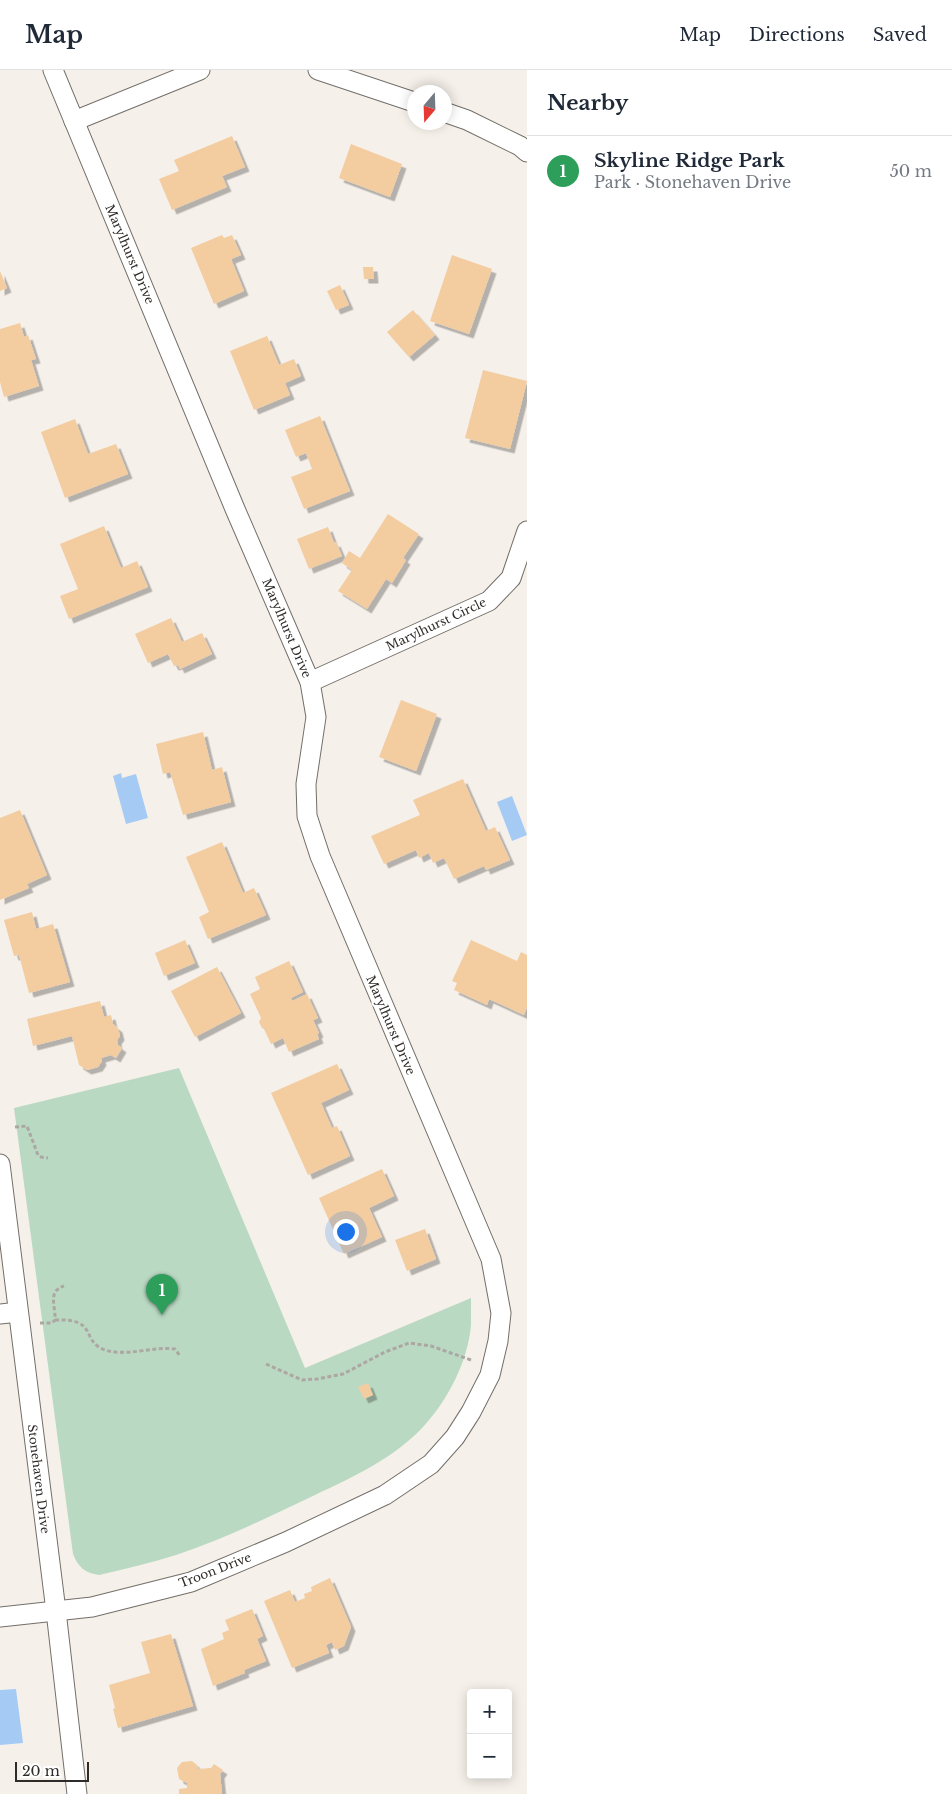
<!DOCTYPE html>
<meta charset="utf-8">
<style>
:root{--surface:#fff;--page:#f6f6f7;--text:#1f2937;--muted:#747a83;--line:#e0e1e3;--accent:#2d6c5a}
body{margin:0;font-family:"Libre Baskerville",serif;background:var(--page);color:var(--text)}
.controls{position:absolute;right:15px;bottom:15px;display:grid;overflow:hidden;border-radius:5px;box-shadow:0 2px 12px #0003}
.controls button{width:45px;height:45px;display:grid;place-items:center;padding:0;border:0;border-bottom:1px solid var(--line);background:var(--surface);color:var(--text);font:25px sans-serif}
.compass{position:absolute;left:407px;top:15px;width:45px;height:45px;border-radius:50%;background:var(--surface);box-shadow:0 2px 12px #0003;rotate:199deg}
.scale{position:absolute;left:15px;bottom:12px;width:74px;box-sizing:border-box;padding-left:5px;border:2px solid #2e2b29;border-top:0;font-size:14px;line-height:18px;white-space:nowrap;color:#2e2b29;-webkit-text-stroke:4px #fff;paint-order:stroke}
.you{position:absolute;left:345px;top:1161px;width:18px;height:18px;margin:-12px;border:4px solid #fff;border-radius:50%;background:#1a73e8;box-shadow:0 0 0 8px #1a73e833}
.badge{display:grid;place-items:center;width:32px;height:32px;border-radius:50%;background:var(--accent);color:#fff;font-size:16px;font-weight:700}
.pin{position:absolute;translate:-50% -41px;filter:drop-shadow(0 1px 2px #0008)}
.pin::after{content:'';position:absolute;top:26px;width:18px;height:15px;background:inherit;clip-path:polygon(0 0,100% 0,50% 100%)}
.list{margin:0;padding:0;list-style:none}
h2{display:flex;justify-content:space-between;align-items:center;height:65px;margin:0;padding:0 20px;font-size:21px}
h2 small{font-size:16px;font-weight:400;color:var(--muted)}
.list li{display:grid;grid-template-columns:32px 1fr auto;gap:15px;align-items:center;box-sizing:border-box;height:70px;padding:0 20px;border-top:1px solid var(--line)}
.list b{display:block;font-size:19px;white-space:nowrap}
.list p{margin:0;font-size:16px;white-space:nowrap;color:var(--muted)}
.list em{font-size:16px;font-style:normal;color:var(--muted)}
.map{position:relative;flex:none;width:527px;height:1724px;overflow:hidden}
header{display:flex;align-items:center;gap:30px;box-sizing:border-box;height:70px;padding:0 25px;background:var(--surface);border-bottom:1px solid var(--line)}
header strong{font-size:24px}
nav{display:flex;gap:28px;margin-inline-start:auto;font-size:18px}
main{display:flex}
aside{flex:1;background:var(--surface)}
.map>svg:first-child{display:block}
.green{fill:#b9d9c3}
.water{fill:#a5cbf5}
.building{fill:#f3cca0;filter:url(#shadow)}
.lines{fill:none;stroke-linecap:round;stroke-linejoin:round}
.minor-casing{stroke:#736e69;stroke-width:21}
.path{stroke:#aca7a3;stroke-width:3;stroke-dasharray:4 2.5;stroke-linecap:butt}
.minor{stroke:#fff;stroke-width:19}
.labels{text-anchor:middle;dominant-baseline:central;stroke-width:4.5;stroke-linejoin:round;paint-order:stroke}
.street-label{font-size:12px;fill:#2e2b29;stroke:#fff}
</style>
<header>
<strong>Map</strong>
<nav><a>Map</a><a>Directions</a><a>Saved</a></nav>
</header>
<main>
<div class="map">
<svg width="527" height="1724" viewBox="0 0 527 1724">
<defs>
<filter id="shadow"><feDropShadow dx="4.5" dy="4.5" stdDeviation="0" flood-color="#0004"/></filter>
</defs>
<rect width="100%" height="100%" fill="#f6f0ea"/>
<path class="green" d="M179,998l126,300 166,-70c0,9 0,18 0,27 -3,36 -23,75 -48,102 -29,31 -70,50 -108,68 -46,22 -91,44 -139,60 -26,8 -51,14 -77,20 -14,-2 -21,-8 -26,-21l-59,-446z"/>
<g class="water">
<path d="M121,703l1,5 14,-4 12,44 -22,6 -13,-48z"/>
<path d="M512,726l15,39 -15,6 -15,-39z"/>
<path d="M16,1619l7,54 -23,2v-55z"/>
</g>
<g class="building">
<path d="M232,66l13,31 -23,9 5,11 -55,23 -13,-31 20,-8 -5,-11z"/>
<path d="M351,74l51,20 -12,33 -51,-19z"/>
<path d="M222,165l2,3 8,-3 9,20 -10,4 13,32 -30,13 -23,-56z"/>
<path d="M452,185l40,14 -23,65 -39,-13z"/>
<path d="M363,197h10l1,12h-10z"/>
<path d="M0,201l7,17 -7,3z"/>
<path d="M340,215l9,20 -13,5 -9,-19z"/>
<path d="M413,240l22,25 -26,22 -22,-25z"/>
<path d="M20,253l4,14 4,-2 8,24 -5,1 8,26 -35,11 -4,-15v-53z"/>
<path d="M267,266l12,29 15,-6 7,17 -16,7 5,12 -36,15 -24,-59z"/>
<path d="M483,300l44,11 -17,68 -45,-11z"/>
<path d="M320,346l30,75 -46,18 -13,-32 21,-8 -6,-16 -10,4 -11,-27z"/>
<path d="M75,349l13,35 28,-10 12,30 -63,24 -24,-66z"/>
<path d="M388,444l31,20 -16,24 3,2 -14,23 -6,-4 -19,30 -29,-18 14,-21 -10,-7 7,-12 11,7z"/>
<path d="M104,456l17,42 16,-7 11,26 -79,32 -9,-23 18,-7 -18,-45z"/>
<path d="M328,457l6,16 2,-1 6,14 -33,13 -12,-30z"/>
<path d="M171,548l11,24 20,-9 10,21 -32,15 -2,-4 -4,1 -6,-12 -20,9 -13,-29z"/>
<path d="M401,630l36,14 -21,57 -37,-14z"/>
<path d="M203,662l9,38 10,-3 9,35 -48,13 -13,-43 -7,2 -7,-30z"/>
<path d="M463,709l23,52 9,-4 15,33 -24,10 -2,-4 -30,13 -10,-21 -11,5 -4,-10 -10,5 -3,-8 -32,14 -13,-28 49,-21 -7,-15z"/>
<path d="M20,740l27,65 -20,9 2,4 -29,12v-82z"/>
<path d="M222,772l21,51 11,-5 12,27 -58,24 -9,-22 10,-5 -23,-55z"/>
<path d="M32,842l4,17 17,-5 17,58 -41,11 -10,-38 -5,1 -10,-36z"/>
<path d="M185,870l10,23 -31,13 -9,-23z"/>
<path d="M471,870l46,21 4,-9 6,3v52l-3,8 -35,-16 -2,6 -33,-15 3,-7 -5,-2z"/>
<path d="M289,891l14,31 -12,6 1,3 15,-7 11,24 -5,2 6,13 -2,1 2,5 -30,13 -6,-14 -12,6 -7,-15 -2,-1 -3,-6 2,-4 -11,-24 10,-5 -5,-12z"/>
<path d="M217,897l24,46 -46,24 -24,-46z"/>
<path d="M100,931l4,16 7,-2 2,9 5,4 2,8 -3,4 1,5 4,3 -6,10 -5,-3 -10,3 1,3 -4,6 -11,3 -8,-5 -7,-29 -39,10 -6,-27z"/>
<path d="M337,994l12,26 -28,13 11,25 5,-2 13,30 -42,19 -37,-82z"/>
<path d="M382,1099l12,27 -25,12 13,29 -38,17 -25,-56z"/>
<path d="M425,1159l11,30 -29,12 -12,-31z"/>
<path d="M368,1313l5,12 -9,4 -6,-12z"/>
<path d="M330,1508l21,49 -7,19 -9,4 -3,-8 -6,3 3,8 -37,15 -28,-67 26,-11 5,12 10,-4 -1,-4 8,-3 -1,-4z"/>
<path d="M252,1539l11,27 -6,3 9,22 -22,9 1,3 -32,13 -12,-37 23,-10 -2,-6 7,-3 -4,-10z"/>
<path d="M171,1564l22,72 -75,22 -5,-19 2,-1 -6,-23 41,-12 -9,-31z"/>
<path d="M192,1691l5,4 1,4 13,-1 3,-4 9,6 -3,4 2,20h-43v-5l8,-1v-5l-8,-4 -2,-11 5,-6z"/>
</g>
<g class="lines">
<defs>
<g id="minor">
<path d="M318,0l96,32"/>
<path d="M444,42l23,8 53,26 7,6"/>
<path d="M74,51l126,-51"/>
<path d="M310,612l179,-81 22,-23 16,-47"/>
<path d="M0,1094l56,447 21,183"/>
<path d="M0,1244l18,-2"/>
<path d="M0,1547l92,-10 99,-25 95,-40 99,-47 46,-31 24,-27 16,-25 19,-37 8,-34 3,-28 -10,-54 -171,-403 -13,-40 -1,-32 10,-67 -6,-35 -75,-173 -182,-439"/>
</g>
</defs>
<use href="#minor" class="minor-casing"/>
<g class="path">
<path d="M15,1057l12,-1 11,29 3,2 7,1"/>
<path d="M55,1250c44,-2 25,21 50,30 23,7 47,-4 70,-1l5,7"/>
<path d="M40,1253h12l3,-3c1,-13 -8,-29 9,-34"/>
<path d="M266,1294l36,16 15,-1 26,-5 42,-22 24,-9 22,3 40,14"/>
</g>
<use href="#minor" class="minor"/>
</g>
<g class="labels">
<g class="street-label">
<text transform="translate(130 184) rotate(67)">Marylhurst Drive</text>
<text transform="translate(436 554) rotate(-25)">Marylhurst Circle</text>
<text transform="translate(287 558) rotate(67)">Marylhurst Drive</text>
<text transform="translate(391 955) rotate(67)">Marylhurst Drive</text>
<text transform="translate(39 1409) rotate(83)">Stonehaven Drive</text>
<text transform="translate(215 1500) rotate(-21)">Troon Drive</text>
</g>
</g>
</svg>
<div class="controls">
<button>+</button>
<button>−</button>
</div>
<svg class="compass" viewBox="-18 -18 36 36"><path d="M0-13l5 13h-10z" fill="#e53935"/><path d="M0 13l5-13h-10z" fill="#747a83"/></svg>
<div class="scale">20 m</div>
<div class="you"></div>
<div class="pin badge" style="left:162px;top:1245px;background:#2e9e5b">1</div>
</div>
<aside>
<h2>Nearby<small></small></h2>
<ul class="list">
<li><span class="badge" style="background:#2e9e5b">1</span><div><b>Skyline Ridge Park</b><p>Park · Stonehaven Drive</p></div><em>50 m</em></li>
</ul>
</aside>
</main>
